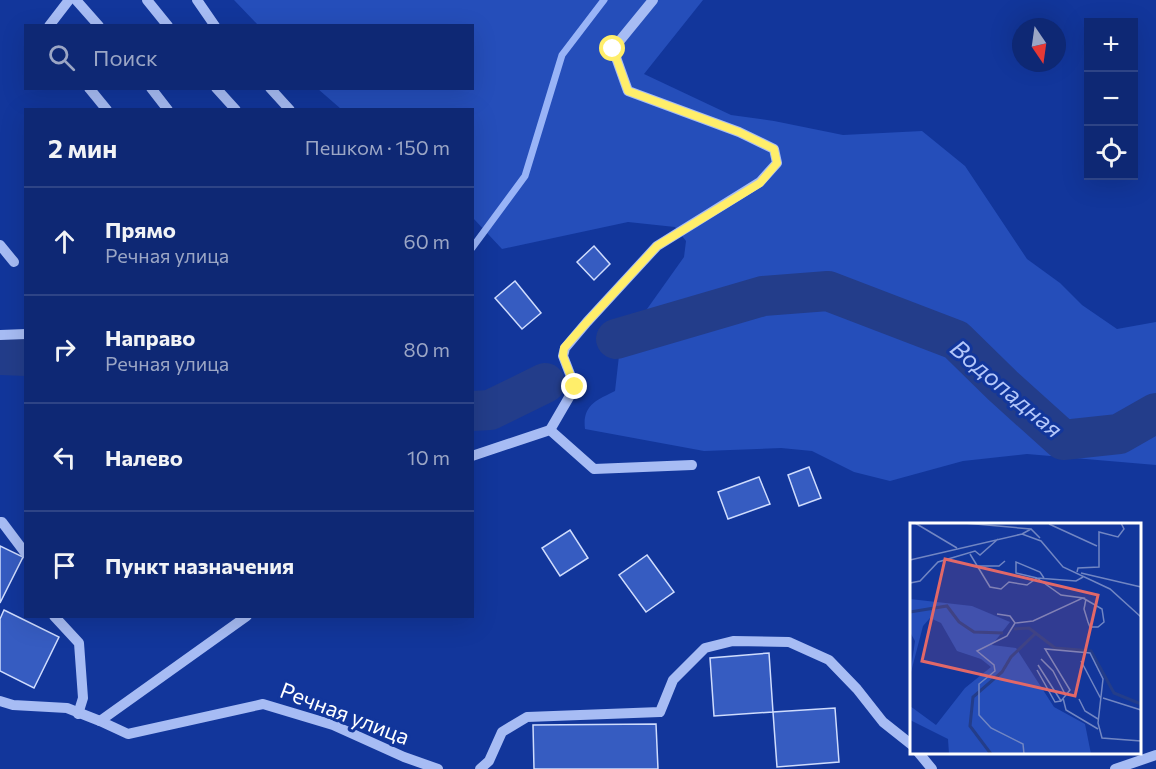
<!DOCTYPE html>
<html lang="ru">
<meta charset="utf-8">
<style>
:root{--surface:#0e2874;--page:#173079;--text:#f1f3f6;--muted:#9ba6c5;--line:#2e4486}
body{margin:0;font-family:Commissioner,sans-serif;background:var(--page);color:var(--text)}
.controls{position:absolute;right:18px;top:18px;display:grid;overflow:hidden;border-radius:0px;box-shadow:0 6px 24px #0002}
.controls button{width:54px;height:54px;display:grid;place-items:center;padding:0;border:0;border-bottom:2px solid var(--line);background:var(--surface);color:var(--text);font:30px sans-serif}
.compass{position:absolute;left:1012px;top:18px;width:54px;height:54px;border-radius:50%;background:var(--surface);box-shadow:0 6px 24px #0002;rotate:167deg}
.stop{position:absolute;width:18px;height:18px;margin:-14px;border:4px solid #ffee6a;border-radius:50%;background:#fff}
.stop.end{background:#ffee6a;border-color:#fff;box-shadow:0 2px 6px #0008}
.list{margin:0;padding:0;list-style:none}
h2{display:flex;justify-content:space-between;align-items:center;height:78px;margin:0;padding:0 24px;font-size:26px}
h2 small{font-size:20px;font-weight:400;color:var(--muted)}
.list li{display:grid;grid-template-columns:39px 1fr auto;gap:18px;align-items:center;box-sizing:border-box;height:108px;padding:0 24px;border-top:2px solid var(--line)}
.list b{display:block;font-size:22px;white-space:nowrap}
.list p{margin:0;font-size:20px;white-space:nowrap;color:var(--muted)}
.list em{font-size:20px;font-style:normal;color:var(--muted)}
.icon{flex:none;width:33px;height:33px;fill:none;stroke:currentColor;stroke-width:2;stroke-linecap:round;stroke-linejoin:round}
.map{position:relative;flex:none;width:1156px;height:769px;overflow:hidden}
.search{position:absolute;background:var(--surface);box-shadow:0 6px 24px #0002;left:24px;top:24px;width:450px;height:66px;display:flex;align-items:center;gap:15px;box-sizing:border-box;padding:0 21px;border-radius:0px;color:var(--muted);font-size:22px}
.panel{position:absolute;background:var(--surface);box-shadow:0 6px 24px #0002;left:24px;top:108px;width:450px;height:510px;border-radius:0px}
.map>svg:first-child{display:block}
.green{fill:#254eba}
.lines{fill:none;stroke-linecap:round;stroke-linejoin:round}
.stream{stroke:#99b4f7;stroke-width:7}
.river{stroke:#233d8a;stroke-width:40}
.building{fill:#365cc1;stroke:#cfdcfd;stroke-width:1.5}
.minor{stroke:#a7bcf4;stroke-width:10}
.route{stroke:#ffee6a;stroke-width:8}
.labels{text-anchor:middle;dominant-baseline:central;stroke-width:6;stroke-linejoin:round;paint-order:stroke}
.street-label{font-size:22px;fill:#fff;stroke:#12369b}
.water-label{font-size:24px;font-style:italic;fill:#b4c7fa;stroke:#12369b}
.inset-river{fill:none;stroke:#233d8a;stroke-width:3}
.inset-road{fill:none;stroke:#7186c3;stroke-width:1.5}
.view{fill:#e26868;fill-opacity:0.15;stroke:#e26868;stroke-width:3}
.inset-edge{fill:none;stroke:#fff;stroke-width:3}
</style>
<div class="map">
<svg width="1156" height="769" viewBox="0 0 1156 769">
<rect width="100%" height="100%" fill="#12369b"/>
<path class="green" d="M234,0h469l-59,74 87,41 43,6 69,14 79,-4 43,35 62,93 33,24 22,22 35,24 39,-7v143l-129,-11 -64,7 -73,20 -36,-9 -42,-21 -31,-3 -77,3 -119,-22c-3,-24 12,-29 30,-38l5,-44 64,-90 2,-16 -11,-14 -47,-5 -126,27 -29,-31 -1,-108 -131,-1 -23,-20 154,-1v-62l-214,-1z"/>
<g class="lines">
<path class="stream" d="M472,248l53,-72 37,-121 42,-55"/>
<g class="river">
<path d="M616,339l147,-43 65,-5 128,49 47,46 60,54 56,-6 37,-21"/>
<path d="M0,355l26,1"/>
<path d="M472,411l18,-1 55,-27"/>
</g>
</g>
<g class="building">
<path d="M594,246l16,18 -16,16 -17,-18z"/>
<path d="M515,281l26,32 -19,16 -27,-31z"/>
<path d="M809,467l12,31 -22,8 -11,-31z"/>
<path d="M759,477l11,27 -42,15 -10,-27z"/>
<path d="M570,530l18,28 -28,18 -18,-28z"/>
<path d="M0,546l23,11 -23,46z"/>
<path d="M647,555l27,37 -28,20 -27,-37z"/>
<path d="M4,610l55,27 -25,51 -34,-17v-52z"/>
<path d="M769,653l4,59 -59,4 -4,-58z"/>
<path d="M835,708l4,54 -62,5 -4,-55z"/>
<path d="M656,724l2,45h-124l-1,-44z"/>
</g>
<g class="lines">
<g class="minor">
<path d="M76,0l23,26"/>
<path d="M147,0l21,26"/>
<path d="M197,0l18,26"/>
<path d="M49,26l20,-26"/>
<path d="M89,88l18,22"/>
<path d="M151,88l17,22"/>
<path d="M216,88l20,22"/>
<path d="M270,88l20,22"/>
<path d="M0,245l14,17"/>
<path d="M0,335l26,-1"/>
<path d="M550,430l25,-43 -12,-31 2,-8 22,-26 70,-76 103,-64 17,-19 -3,-14 -35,-17 -111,-41 -15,-42 40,-49"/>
<path d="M472,456l78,-26 44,39 98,-4"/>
<path d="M0,522h2l24,32"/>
<path d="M54,616l25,27 4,55 -5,16"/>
<path d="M247,616l-147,105 28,13 135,-30 70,21 71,32 34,12"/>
<path d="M0,701l13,4 54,3 33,13"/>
<path d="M918,752l14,17"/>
<path d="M480,769l9,-8 13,-29 25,-15 133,-5 13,-32 32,-32 28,-7 56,1 40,18 28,29 26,33 29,23"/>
<path d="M1115,769l41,-14"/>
</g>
</g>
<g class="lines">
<path class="route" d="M575,387l-12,-31 1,-8 23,-26 70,-76 103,-63 17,-20 -3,-14 -35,-17 -111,-41 -15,-42"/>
</g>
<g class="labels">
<g class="street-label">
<text transform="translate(345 713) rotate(21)">Речная улица</text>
</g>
<g class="water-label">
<text transform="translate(1007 388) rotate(40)">Водопадная</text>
</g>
</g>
<g transform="translate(910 523)">
<rect width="231" height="231" fill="#12369b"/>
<path d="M0,76l62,7 38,16 -18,23 24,3 38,59 31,17 6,30h-142l-1,-15 -38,-19v-14l26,19 29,-37 26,-21 -10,-8 -24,-8 -16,-28 -11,-5 -7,8 -13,50 5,-35 -5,-9z" fill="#254eba"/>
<path class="inset-river" d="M0,89l37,-6 12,16 15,10 29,1M104,106l15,-1 26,20 36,3 23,42 27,11M81,231l-21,-28 3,-29 29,-25 9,-15 25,-24"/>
<path class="inset-road" d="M5,0l42,25M54,0l67,6M139,1l48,22M112,11l9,-5 9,9M60,31l20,33 11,2 8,-7 18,3 10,-7M0,37l112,-26 19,7 22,26 47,22 31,28M65,43h24l6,-5M167,49l1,-4 21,-1v-35l19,5 6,-8 -3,-6M171,50l60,14M134,55l-4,-6 -24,-10v11l21,5 39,3 7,-4M0,60l10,-2 18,-19 37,-11 5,4 18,-16M173,75l19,11 2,13 -6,5h-8l-2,-5 -4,-13 2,-10M87,91l13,2 5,7 18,-2 50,-23 -22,-3 -24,-17M105,100l-8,13 -30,15 17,14 1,6 -16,13v31l12,13 32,16 1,10M131,136l12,12 12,23M171,138l20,38M128,142l23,36 9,-11 -25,-41 45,4 13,26 -5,44 4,15 39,3M127,147l18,32 6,-1M153,175l3,12 32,19M193,175l38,12M169,176l6,12 13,8"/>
<path class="view" d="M35,36l153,36 -23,101 -153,-35z"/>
<rect width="231" height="231" class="inset-edge"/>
</g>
</svg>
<div class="controls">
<button>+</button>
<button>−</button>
<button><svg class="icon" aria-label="locate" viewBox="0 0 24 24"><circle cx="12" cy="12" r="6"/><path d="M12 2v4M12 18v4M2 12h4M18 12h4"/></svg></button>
</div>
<svg class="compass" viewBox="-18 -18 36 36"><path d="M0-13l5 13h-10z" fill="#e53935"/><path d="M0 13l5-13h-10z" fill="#9ba6c5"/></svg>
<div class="stop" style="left:613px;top:49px"></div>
<div class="stop end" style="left:575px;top:387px"></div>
<div class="search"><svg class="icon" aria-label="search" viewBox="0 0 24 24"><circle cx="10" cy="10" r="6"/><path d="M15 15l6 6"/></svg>Поиск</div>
<section class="panel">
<h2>2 мин<small>Пешком · 150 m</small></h2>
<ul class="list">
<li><svg class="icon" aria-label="ahead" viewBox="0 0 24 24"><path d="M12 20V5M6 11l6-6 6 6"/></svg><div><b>Прямо</b><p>Речная улица</p></div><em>60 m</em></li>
<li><svg class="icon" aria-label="right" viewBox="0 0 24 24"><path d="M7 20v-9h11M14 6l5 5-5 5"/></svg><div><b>Направо</b><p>Речная улица</p></div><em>80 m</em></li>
<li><svg class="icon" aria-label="left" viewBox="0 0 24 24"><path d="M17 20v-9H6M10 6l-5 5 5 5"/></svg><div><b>Налево</b></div><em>10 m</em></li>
<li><svg class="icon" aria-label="arrive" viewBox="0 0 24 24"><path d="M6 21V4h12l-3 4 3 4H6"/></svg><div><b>Пункт назначения</b></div></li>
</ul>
</section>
</div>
